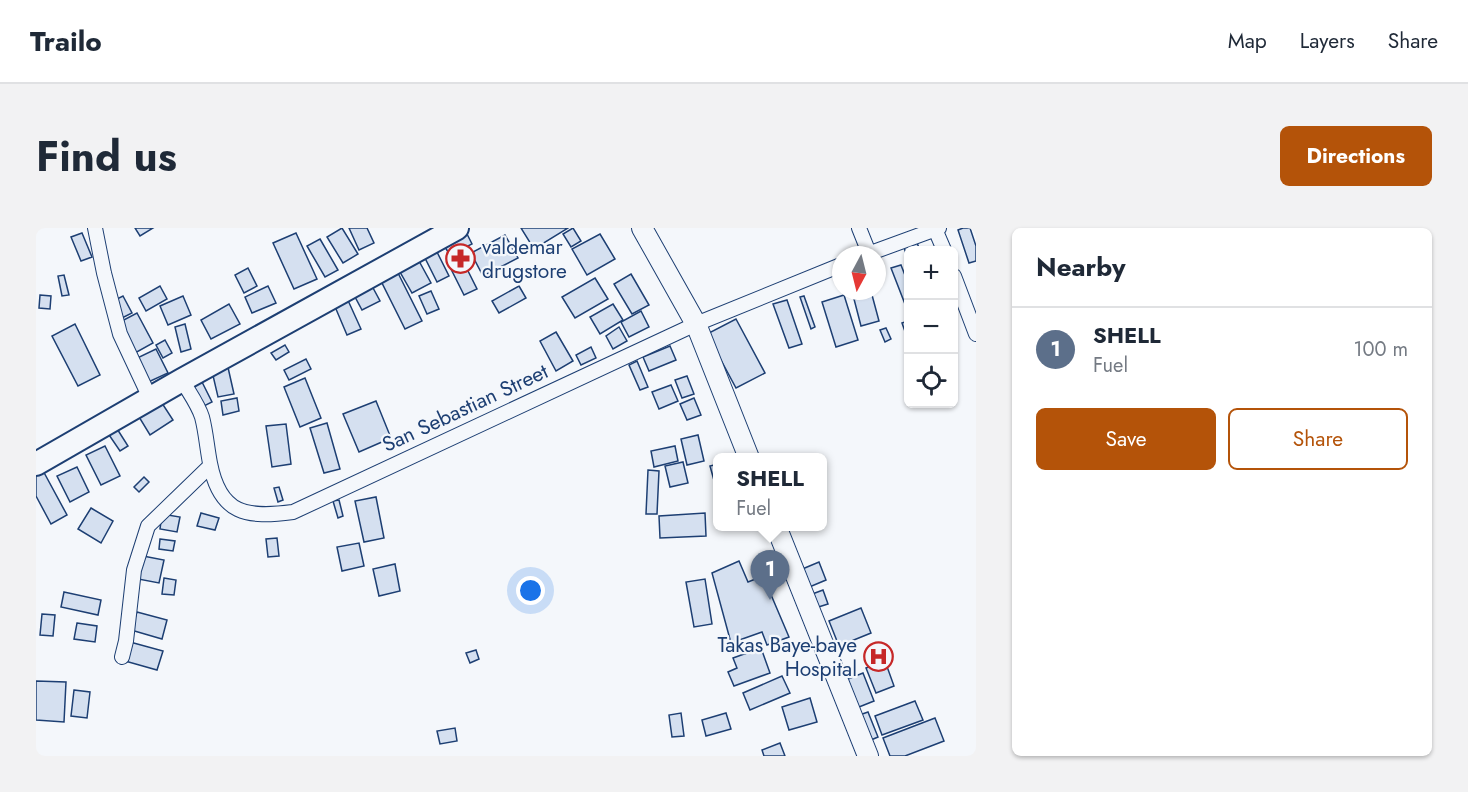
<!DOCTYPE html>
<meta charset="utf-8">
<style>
:root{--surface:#fff;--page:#f2f2f3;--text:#1f2937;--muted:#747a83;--line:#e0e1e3;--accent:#b45309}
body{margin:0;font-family:Jost,sans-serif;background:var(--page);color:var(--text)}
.controls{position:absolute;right:18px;top:18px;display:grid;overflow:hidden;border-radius:9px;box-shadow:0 2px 4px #0004}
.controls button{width:54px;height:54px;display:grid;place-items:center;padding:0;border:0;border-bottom:2px solid var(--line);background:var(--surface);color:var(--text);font:30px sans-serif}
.compass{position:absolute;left:796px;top:18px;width:54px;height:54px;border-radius:50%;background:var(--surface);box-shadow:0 2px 4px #0004;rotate:187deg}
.you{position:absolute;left:495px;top:363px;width:21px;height:21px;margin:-15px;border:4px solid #fff;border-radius:50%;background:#1a73e8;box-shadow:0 0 0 9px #1a73e833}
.badge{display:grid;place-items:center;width:39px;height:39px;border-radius:50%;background:var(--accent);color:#fff;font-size:20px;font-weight:700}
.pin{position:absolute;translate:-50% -50px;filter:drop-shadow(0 2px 3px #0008)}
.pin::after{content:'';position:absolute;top:32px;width:21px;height:18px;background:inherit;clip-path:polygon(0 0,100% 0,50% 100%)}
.popup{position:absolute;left:677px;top:225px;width:114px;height:78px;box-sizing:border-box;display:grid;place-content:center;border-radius:9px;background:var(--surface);filter:drop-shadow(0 2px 4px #0005);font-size:20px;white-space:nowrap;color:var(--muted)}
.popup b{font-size:22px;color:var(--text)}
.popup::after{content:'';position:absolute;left:50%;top:100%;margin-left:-12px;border:12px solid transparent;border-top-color:var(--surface)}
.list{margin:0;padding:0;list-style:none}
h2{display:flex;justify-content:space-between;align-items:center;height:78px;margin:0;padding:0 24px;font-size:26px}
h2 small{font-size:20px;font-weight:400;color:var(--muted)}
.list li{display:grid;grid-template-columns:39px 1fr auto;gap:18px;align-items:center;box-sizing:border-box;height:84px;padding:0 24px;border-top:2px solid var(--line)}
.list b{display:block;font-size:22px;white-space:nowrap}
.list p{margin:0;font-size:20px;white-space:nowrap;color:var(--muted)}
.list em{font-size:20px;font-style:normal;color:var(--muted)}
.actions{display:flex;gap:12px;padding:18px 24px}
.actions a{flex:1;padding:14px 0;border:2px solid var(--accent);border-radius:9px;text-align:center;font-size:21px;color:var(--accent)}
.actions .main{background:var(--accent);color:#fff}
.icon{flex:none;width:33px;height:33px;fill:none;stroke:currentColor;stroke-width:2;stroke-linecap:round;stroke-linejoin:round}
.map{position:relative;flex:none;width:940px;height:528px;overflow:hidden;border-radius:9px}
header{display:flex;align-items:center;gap:36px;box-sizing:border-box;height:84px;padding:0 30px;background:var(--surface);border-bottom:2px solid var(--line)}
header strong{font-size:28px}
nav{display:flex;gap:33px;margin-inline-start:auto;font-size:21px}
.intro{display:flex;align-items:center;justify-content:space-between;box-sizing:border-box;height:144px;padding:0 36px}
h1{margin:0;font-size:42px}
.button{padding:15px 27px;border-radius:9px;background:var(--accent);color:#fff;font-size:21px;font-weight:700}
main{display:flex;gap:36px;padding:0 36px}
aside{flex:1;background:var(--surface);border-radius:9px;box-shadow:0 2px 4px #0004}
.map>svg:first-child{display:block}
.building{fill:#d5e0f0;stroke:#1d3f73;stroke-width:1.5}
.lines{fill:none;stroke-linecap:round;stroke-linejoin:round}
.minor-casing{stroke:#1d3f73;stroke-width:16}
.secondary-casing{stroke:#1d3f73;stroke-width:22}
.primary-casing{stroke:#1d3f73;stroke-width:26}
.minor{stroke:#f4f7fb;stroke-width:14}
.secondary{stroke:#f4f7fb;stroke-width:20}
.primary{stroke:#f4f7fb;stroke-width:22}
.labels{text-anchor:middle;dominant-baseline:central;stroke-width:4.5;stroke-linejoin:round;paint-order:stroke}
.poi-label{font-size:21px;fill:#1d3f73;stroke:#f4f7fb;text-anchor:start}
.street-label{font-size:21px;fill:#1d3f73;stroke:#f4f7fb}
</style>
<header>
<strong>Trailo</strong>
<nav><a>Map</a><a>Layers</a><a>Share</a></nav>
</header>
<div class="intro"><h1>Find us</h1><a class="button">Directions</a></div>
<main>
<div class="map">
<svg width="940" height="528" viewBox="0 0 940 528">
<rect width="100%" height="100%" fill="#f4f7fb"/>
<g class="building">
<path d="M99,0h18l-13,8z"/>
<path d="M306,0l16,26 -15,9 -16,-26z"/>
<path d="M313,0h18l7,15 -15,7z"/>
<path d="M485,0h47l-34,21z"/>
<path d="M537,0l8,13 -10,6 -8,-13z"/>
<path d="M927,0h7l6,18v15l-7,2 -11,-33z"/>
<path d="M430,4l6,12 -22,11 -7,-11z"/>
<path d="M46,5l10,24 -11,4 -10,-24z"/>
<path d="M260,5l21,46 -23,10 -21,-46z"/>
<path d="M564,6l15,25 -28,16 -15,-26z"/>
<path d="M469,7l13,23 -35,18 -12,-23z"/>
<path d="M284,11l18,31 -13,7 -18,-31z"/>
<path d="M881,15l3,7h-12v12l-4,-15z"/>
<path d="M401,24l12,24 -12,6 -12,-24z"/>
<path d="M424,27l17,34 -13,6 -17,-34z"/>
<path d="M383,33l12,22 -19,10 -12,-21z"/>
<path d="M865,37l7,18v19l-3,2 -14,-36z"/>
<path d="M212,40l9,18 -13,7 -9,-18z"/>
<path d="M361,43l25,50 -17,8 -25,-50z"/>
<path d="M595,46l18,31 -17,9 -18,-30z"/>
<path d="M28,47l5,20 -7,1 -4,-20z"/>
<path d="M559,50l13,21 -33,19 -13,-21z"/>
<path d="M124,58l7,13 -21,12 -7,-13z"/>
<path d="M232,58l8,17 -24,10 -7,-16z"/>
<path d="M336,58l8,15 -18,9 -8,-15z"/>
<path d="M483,58l7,12 -27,15 -7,-12z"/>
<path d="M395,63l8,18 -12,5 -8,-18z"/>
<path d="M4,67l11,1 -1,13 -11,-1z"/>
<path d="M808,67l14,45 -22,7 -14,-45z"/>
<path d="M836,67l7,26 -18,5 -7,-27z"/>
<path d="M87,68l9,17 -10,5 -9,-17z"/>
<path d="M147,68l8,19 -23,10 -8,-19z"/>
<path d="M310,68l15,33 -14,6 -14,-33z"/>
<path d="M768,68l11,31 -4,2 -11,-32z"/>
<path d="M751,72l15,44 -13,4 -16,-44z"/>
<path d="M193,76l11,20 -29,15 -10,-19z"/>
<path d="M577,76l10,16 -23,14 -10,-17z"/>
<path d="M605,83l8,16 -20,10 -8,-15z"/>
<path d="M101,85l16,30 -18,10 -17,-30z"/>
<path d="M700,91l29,54 -29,15 -29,-54z"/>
<path d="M872,93v19l-6,-17z"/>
<path d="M39,96l25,51 -22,11 -26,-50z"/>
<path d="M149,96l6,25 -10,3 -6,-25z"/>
<path d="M583,99l8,14 -14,8 -7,-13z"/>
<path d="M850,100l5,11 -6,3 -5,-12z"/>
<path d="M520,104l17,29 -17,10 -16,-30z"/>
<path d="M129,112l7,13 -9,5 -7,-13z"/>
<path d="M249,117l4,7 -13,8 -5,-7z"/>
<path d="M634,118l6,14 -27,11 -6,-14z"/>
<path d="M555,119l5,11 -15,7 -5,-10z"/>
<path d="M120,121l12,24 -24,11 -11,-24z"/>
<path d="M270,131l5,10 -22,11 -5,-10z"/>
<path d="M601,133l11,26 -8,3 -11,-25z"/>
<path d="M191,135l7,31 -16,3 -7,-30z"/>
<path d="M163,148l13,26 -12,6 -13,-27z"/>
<path d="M651,148l7,18 -12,4 -7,-18z"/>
<path d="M269,150l16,40 -21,9 -16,-40z"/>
<path d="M635,157l7,16 -19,8 -7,-17z"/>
<path d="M122,169l15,23 -23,15 -14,-23z"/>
<path d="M201,170l2,13 -16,4 -2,-14z"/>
<path d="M658,170l7,17 -14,5 -7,-16z"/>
<path d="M340,173l15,37 -32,14 -16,-38z"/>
<path d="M291,195l13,46 -16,4 -14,-45z"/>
<path d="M78,196l14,22 -8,5 -15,-22z"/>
<path d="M250,196l5,40 -19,3 -6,-41z"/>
<path d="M662,207l6,26 -17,4 -6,-26z"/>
<path d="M69,218l15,30 -19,9 -15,-30z"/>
<path d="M639,218l3,15 -24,6 -3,-16z"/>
<path d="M647,234l5,21 -18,4 -5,-21z"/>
<path d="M682,236v19l-3,1 -5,-18z"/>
<path d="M5,239l26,48 -16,9 -15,-28v-26z"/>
<path d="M41,239l12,25 -19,10 -13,-26z"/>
<path d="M612,242l11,1 -2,43h-11z"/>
<path d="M108,249l5,5 -10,10 -5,-5z"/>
<path d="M243,259l4,13 -5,2 -4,-14z"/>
<path d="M340,269l8,41 -20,4 -9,-41z"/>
<path d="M303,272l4,16 -5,2 -5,-17z"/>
<path d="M55,280l22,13 -12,22 -23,-14z"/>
<path d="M165,285l18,5 -4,12 -18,-4z"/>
<path d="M669,285l1,23 -46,2 -1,-22z"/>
<path d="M126,286l18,3 -3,15 -17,-3z"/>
<path d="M241,310l2,18 -11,1 -2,-18z"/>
<path d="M124,311l15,2 -2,10 -14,-2z"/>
<path d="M323,315l5,23 -22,5 -5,-24z"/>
<path d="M107,328l21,4 -5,23 -21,-4z"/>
<path d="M703,333l9,21 15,-6 26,61 -22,8 -5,-13 -31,11 -19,-70z"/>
<path d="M783,334l7,18 -19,8 -7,-18z"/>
<path d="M359,336l5,27 -21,5 -6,-27z"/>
<path d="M128,350l12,2 -2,15 -12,-1z"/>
<path d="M669,351l7,45 -18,3 -8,-45z"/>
<path d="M787,362l5,14 -16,5 -5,-13z"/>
<path d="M28,364l37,8 -3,15 -37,-8z"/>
<path d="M825,380l10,25 -32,13 -10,-25z"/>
<path d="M101,384l30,8 -5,19 -31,-9z"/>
<path d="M6,386l13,1 -2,21 -13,-1z"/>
<path d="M41,395l20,3 -2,16 -21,-3z"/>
<path d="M94,414l33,9 -6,19 -32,-9z"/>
<path d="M725,420l9,25 -36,13 -6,-14 9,-4 -4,-10z"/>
<path d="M440,422l3,9 -9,4 -4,-10z"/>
<path d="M849,433l9,25 -18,7 -10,-25z"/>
<path d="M827,445l11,28 -20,8 -11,-28z"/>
<path d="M746,448l8,17 -40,17 -7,-17z"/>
<path d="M0,453l30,1 -2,40 -28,-2z"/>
<path d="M38,462l16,2 -3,26 -16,-2z"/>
<path d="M774,470l7,24 -28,8 -7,-23z"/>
<path d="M879,473l8,19 -41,15 -7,-19z"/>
<path d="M832,484l10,25 -14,6 -10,-26z"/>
<path d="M645,485l3,23 -12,1 -3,-22z"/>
<path d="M690,485l5,16 -25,7 -4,-16z"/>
<path d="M899,490l9,23 -39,15h-15l-7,-18z"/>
<path d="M419,500l2,13 -17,3 -3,-13z"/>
<path d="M744,515l5,13h-21l-2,-6z"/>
</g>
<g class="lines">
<defs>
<g id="minor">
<path d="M59,0l9,45 16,61 30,64"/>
<path d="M823,0l10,25"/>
<path d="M899,1l9,21"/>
<path d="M829,27l74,-27"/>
<path d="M918,48l22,58"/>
<path d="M146,152c6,11 16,24 20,37 4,15 5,31 8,46 10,52 37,55 83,49l403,-188 145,-59"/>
<path d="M86,429l4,-16 8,-71 14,-44 62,-60"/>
</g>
<g id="secondary">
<path d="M606,0l54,96 53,134"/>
<path d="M740,298l92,230"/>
</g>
<path id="primary" d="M0,236l146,-84 275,-152"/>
</defs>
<use href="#minor" class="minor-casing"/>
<use href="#secondary" class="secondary-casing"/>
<use href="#primary" class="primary-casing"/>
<use href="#minor" class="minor"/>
<use href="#secondary" class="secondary"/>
<use href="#primary" class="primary"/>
</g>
<defs>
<symbol id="pharmacy-ring" viewBox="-11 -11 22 22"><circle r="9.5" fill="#f4f7fb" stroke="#c62828" stroke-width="1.5"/><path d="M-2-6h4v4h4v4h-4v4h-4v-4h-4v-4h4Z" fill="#c62828"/></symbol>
<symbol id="hospital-ring" viewBox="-11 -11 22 22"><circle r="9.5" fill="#f4f7fb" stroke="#c62828" stroke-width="1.5"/><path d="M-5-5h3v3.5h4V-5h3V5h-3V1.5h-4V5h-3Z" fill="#c62828"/></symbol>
</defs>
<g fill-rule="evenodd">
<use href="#pharmacy-ring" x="408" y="14" width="33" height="33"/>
<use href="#hospital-ring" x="826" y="412" width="33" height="33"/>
</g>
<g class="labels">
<g class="poi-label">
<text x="446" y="19">valdemar<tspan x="446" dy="24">drugstore</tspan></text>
<text x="821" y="417" text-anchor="end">Takas Baye-baye<tspan x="821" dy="24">Hospital</tspan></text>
</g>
<g class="street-label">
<text transform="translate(429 180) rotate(-25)">San Sebastian Street</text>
</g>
</g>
</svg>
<div class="controls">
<button>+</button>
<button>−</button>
<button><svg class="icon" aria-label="locate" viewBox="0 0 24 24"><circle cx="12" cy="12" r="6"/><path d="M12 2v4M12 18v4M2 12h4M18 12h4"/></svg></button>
</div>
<svg class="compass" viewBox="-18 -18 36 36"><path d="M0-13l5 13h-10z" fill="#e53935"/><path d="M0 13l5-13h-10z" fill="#747a83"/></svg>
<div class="you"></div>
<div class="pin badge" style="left:734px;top:372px;background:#5c6f8a">1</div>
<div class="popup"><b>SHELL</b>Fuel</div>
</div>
<aside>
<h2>Nearby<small></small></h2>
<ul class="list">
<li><span class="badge" style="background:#5c6f8a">1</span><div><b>SHELL</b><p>Fuel</p></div><em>100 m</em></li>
</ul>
<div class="actions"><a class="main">Save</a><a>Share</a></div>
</aside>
</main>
